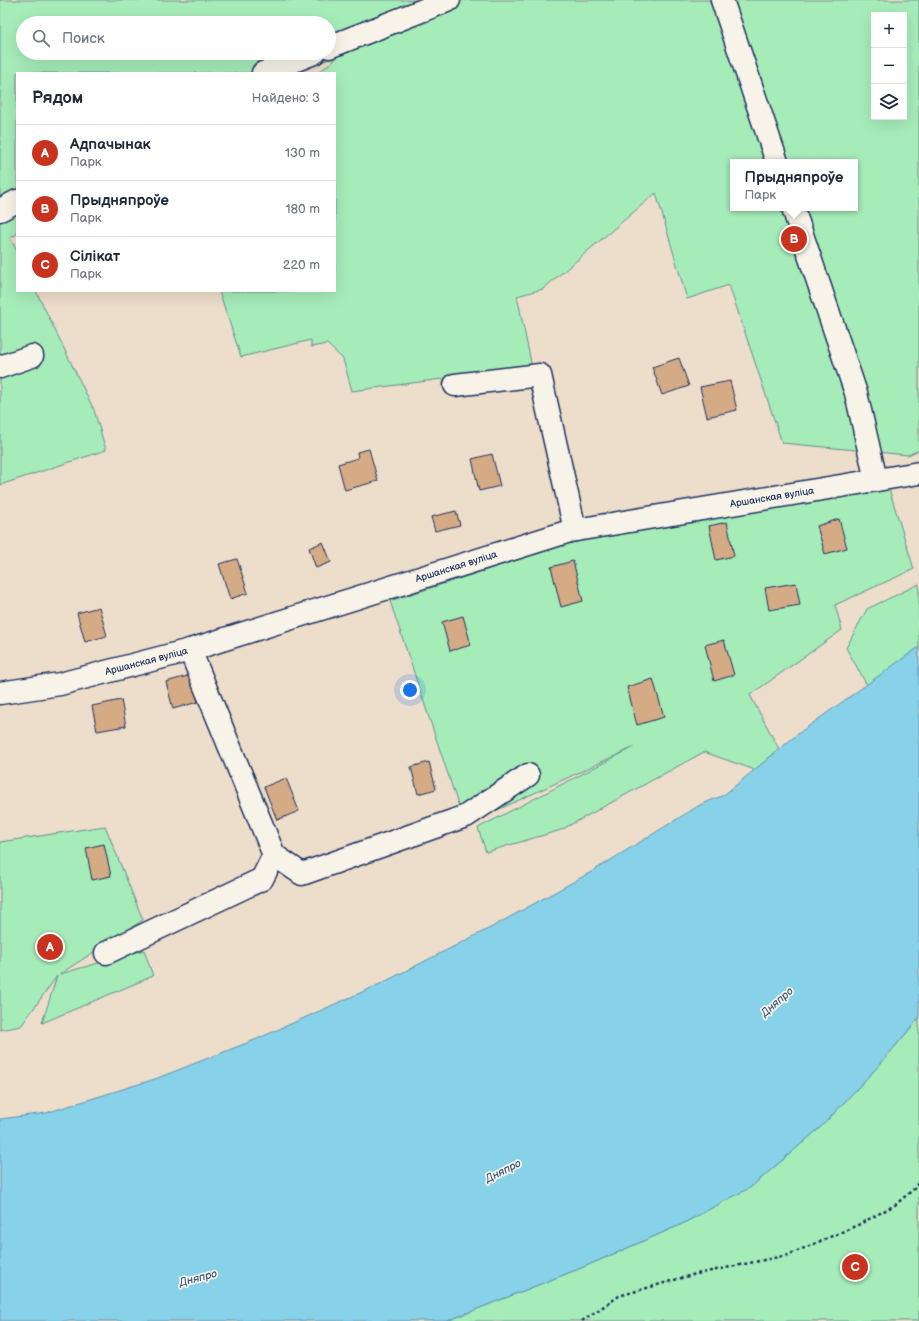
<!DOCTYPE html>
<html lang="ru">
<meta charset="utf-8">
<style>
:root{--surface:#fff;--page:#f6f6f7;--text:#1f2937;--muted:#747a83;--line:#e0e1e3;--accent:#c8321e}
body{margin:0;font-family:"Balsamiq Sans",sans-serif;background:var(--page);color:var(--text)}
.controls{position:absolute;right:12px;top:12px;display:grid;overflow:hidden;border-radius:0px;box-shadow:0 4px 16px #0002}
.controls button{width:36px;height:36px;display:grid;place-items:center;padding:0;border:0;border-bottom:1px solid var(--line);background:var(--surface);color:var(--text);font:20px sans-serif}
.you{position:absolute;left:410px;top:690px;width:14px;height:14px;margin:-10px;border:3px solid #fff;border-radius:50%;background:#1a73e8;box-shadow:0 0 0 6px #1a73e833}
.badge{display:grid;place-items:center;width:26px;height:26px;border-radius:50%;background:var(--accent);color:#fff;font-size:13px;font-weight:700}
.pin{position:absolute;translate:-50% -50%;border:2px solid #fff;box-shadow:0 1px 4px #0006}
.popup{position:absolute;left:730px;top:159px;width:128px;height:52px;box-sizing:border-box;display:grid;place-content:center;border-radius:0px;background:var(--surface);filter:drop-shadow(0 1px 3px #0005);font-size:13px;white-space:nowrap;color:var(--muted)}
.popup b{font-size:15px;color:var(--text)}
.popup::after{content:'';position:absolute;left:50%;top:100%;margin-left:-8px;border:8px solid transparent;border-top-color:var(--surface)}
.list{margin:0;padding:0;list-style:none}
h2{display:flex;justify-content:space-between;align-items:center;height:52px;margin:0;padding:0 16px;font-size:17px}
h2 small{font-size:13px;font-weight:400;color:var(--muted)}
.list li{display:grid;grid-template-columns:26px 1fr auto;gap:12px;align-items:center;box-sizing:border-box;height:56px;padding:0 16px;border-top:1px solid var(--line)}
.list b{display:block;font-size:15px;white-space:nowrap}
.list p{margin:0;font-size:13px;white-space:nowrap;color:var(--muted)}
.list em{font-size:13px;font-style:normal;color:var(--muted)}
.icon{flex:none;width:22px;height:22px;fill:none;stroke:currentColor;stroke-width:2;stroke-linecap:round;stroke-linejoin:round}
.map{position:relative;flex:none;width:919px;height:1321px;overflow:hidden}
.search{position:absolute;background:var(--surface);box-shadow:0 4px 16px #0002;left:16px;top:16px;width:320px;height:44px;display:flex;align-items:center;gap:10px;box-sizing:border-box;padding:0 14px;border-radius:22px;color:var(--muted);font-size:15px}
.panel{position:absolute;background:var(--surface);box-shadow:0 4px 16px #0002;left:16px;top:72px;width:320px;height:220px;border-radius:0px}
.map>svg:first-child{display:block}
.green{fill:#a6ecb9;stroke:#608e8c;fill-rule:evenodd}
.water{fill:#87d2e8;stroke:#5c91b1}
.building{fill:#d5ab86;stroke:#1b2f5e}
.lines{fill:none;stroke-linecap:round;stroke-linejoin:round}
.minor-casing{stroke:#1b2f5e;stroke-width:25}
.path{stroke:#1b2f5e;stroke-width:2.5;stroke-dasharray:3 3;stroke-linecap:butt}
.minor{stroke:#f7f3e8;stroke-width:22}
.labels{text-anchor:middle;dominant-baseline:central;stroke-width:3.5;stroke-linejoin:round;paint-order:stroke}
.street-label{font-size:10px;fill:#1b2f5e;stroke:#f7f3e8}
.water-label{font-size:11px;font-style:italic;fill:#365880;stroke:#f7f3e8}
</style>
<div class="map">
<svg width="919" height="1321" viewBox="0 0 919 1321">
<rect width="100%" height="100%" fill="#edddcb"/>
<filter id="ink" filterUnits="userSpaceOnUse"><feTurbulence type="fractalNoise" baseFrequency=".025" numOctaves="2"/><feDisplacementMap in="SourceGraphic" scale="8" xChannelSelector="R" yChannelSelector="G"/><feConvolveMatrix kernelMatrix="1 2 1 2 8 2 1 2 1" color-interpolation-filters="sRGB"/></filter>
<g filter="url(#ink)">
<g class="green">
<path d="M0,0h919v450l-11,5 -126,-12 -53,-158 -42,14 -31,-106 -113,96 -26,7 15,71 -180,24 -9,-32 -16,-15 -16,3v-7l-70,17 -22,-66h116v-218h-17l22,-18 -47,18h-276v161l-7,4 7,13v40h19l58,119 12,40 -106,35zM874,15h30v102h-30zM23,23h306v30h-306zM733,162h122v46h-122z"/>
<path d="M889,489l25,80 -79,36 7,25 -92,65 29,54 -24,21 -51,-18 -143,78 -75,22 -8,-24 156,-81 -169,78 -75,-224 190,-61z"/>
<path d="M919,584v63l-52,38 -21,-37 21,-39z"/>
<path d="M105,826l38,94 -83,54 84,-24 9,26 -111,47 15,-47 -36,50 -21,4v-188z"/>
<path d="M919,1018v303h-472l139,-55 94,-41 71,-38 71,-61 60,-64z"/>
</g>
<path class="water" d="M919,647v371l-37,44 -60,64 -71,61 -71,38 -94,41 -139,55h-447v-202l46,-6 109,-34 102,-40 123,-55 112,-57 101,-56 107,-66 24,-10 75,-62z"/>
<g class="building">
<path d="M679,358l10,28 -27,9 -10,-28z"/>
<path d="M730,381l7,29 -30,7 -7,-30z"/>
<path d="M369,449l9,32 -33,9 -7,-26 20,-6 -1,-6z"/>
<path d="M492,454l8,32 -21,5 -7,-32z"/>
<path d="M456,511l4,14 -25,6 -4,-14z"/>
<path d="M839,519l8,29 -22,6 -8,-28z"/>
<path d="M727,522l7,34 -18,4 -7,-34z"/>
<path d="M323,542l8,20 -15,6 -7,-20z"/>
<path d="M237,559l11,34 -18,6 -11,-35z"/>
<path d="M573,561l10,40 -22,6 -10,-40z"/>
<path d="M796,583l4,22 -31,5 -4,-22z"/>
<path d="M99,607l8,29 -22,6 -8,-29z"/>
<path d="M463,616l8,29 -21,6 -8,-29z"/>
<path d="M724,640l10,35 -20,6 -9,-36z"/>
<path d="M191,675l7,27 -25,7 -7,-27z"/>
<path d="M653,679l11,38 -27,8 -10,-38z"/>
<path d="M121,700l5,26 -29,5 -5,-25z"/>
<path d="M429,762l7,27 -18,5 -7,-27z"/>
<path d="M286,778l13,33 -22,9 -13,-33z"/>
<path d="M104,844l7,32 -19,4 -6,-32z"/>
</g>
<g class="lines">
<defs>
<g id="minor">
<path d="M722,0l55,162"/>
<path d="M329,47l120,-47"/>
<path d="M263,73l51,-20"/>
<path d="M793,208l63,185 20,87"/>
<path d="M0,210l17,-9"/>
<path d="M0,367l32,-11"/>
<path d="M455,385l85,-10 35,155"/>
<path id="s1" d="M0,693l60,-9 130,-34 380,-119 349,-58"/>
<path d="M274,855l28,19 164,-58 62,-41"/>
<path d="M106,953l156,-74 12,-24 -84,-205"/>
</g>
</defs>
<use href="#minor" class="minor-casing"/>
<path class="path" d="M582,1321l37,-25 73,-21 96,-20 70,-30 37,-20 20,-17 4,-7"/>
<use href="#minor" class="minor"/>
</g>
</g>
<g class="labels">
<g class="street-label">
<text stroke="none"><textPath href="#s1" startOffset="798">Аршанская вуліца</textPath></text>
<text stroke="none"><textPath href="#s1" startOffset="474">Аршанская вуліца</textPath></text>
<text stroke="none"><textPath href="#s1" startOffset="150">Аршанская вуліца</textPath></text>
</g>
<g class="water-label">
<text transform="translate(777 1002) rotate(-41)">Дняпро</text>
<text transform="translate(503 1171) rotate(-27)">Дняпро</text>
<text transform="translate(198 1278) rotate(-15)">Дняпро</text>
</g>
</g>
</svg>
<div class="controls">
<button>+</button>
<button>−</button>
<button><svg class="icon" aria-label="layers" viewBox="0 0 24 24"><path d="M12 4l9 5-9 5-9-5zM3 14l9 5 9-5"/></svg></button>
</div>
<div class="you"></div>
<div class="pin badge" style="left:50px;top:947px">A</div>
<div class="pin badge" style="left:794px;top:239px">B</div>
<div class="popup"><b>Прыдняпроўе</b>Парк</div>
<div class="pin badge" style="left:855px;top:1267px">C</div>
<div class="search"><svg class="icon" aria-label="search" viewBox="0 0 24 24"><circle cx="10" cy="10" r="6"/><path d="M15 15l6 6"/></svg>Поиск</div>
<section class="panel">
<h2>Рядом<small>Найдено: 3</small></h2>
<ul class="list">
<li><span class="badge">A</span><div><b>Адпачынак</b><p>Парк</p></div><em>130 m</em></li>
<li><span class="badge">B</span><div><b>Прыдняпроўе</b><p>Парк</p></div><em>180 m</em></li>
<li><span class="badge">C</span><div><b>Сілікат</b><p>Парк</p></div><em>220 m</em></li>
</ul>
</section>
</div>
